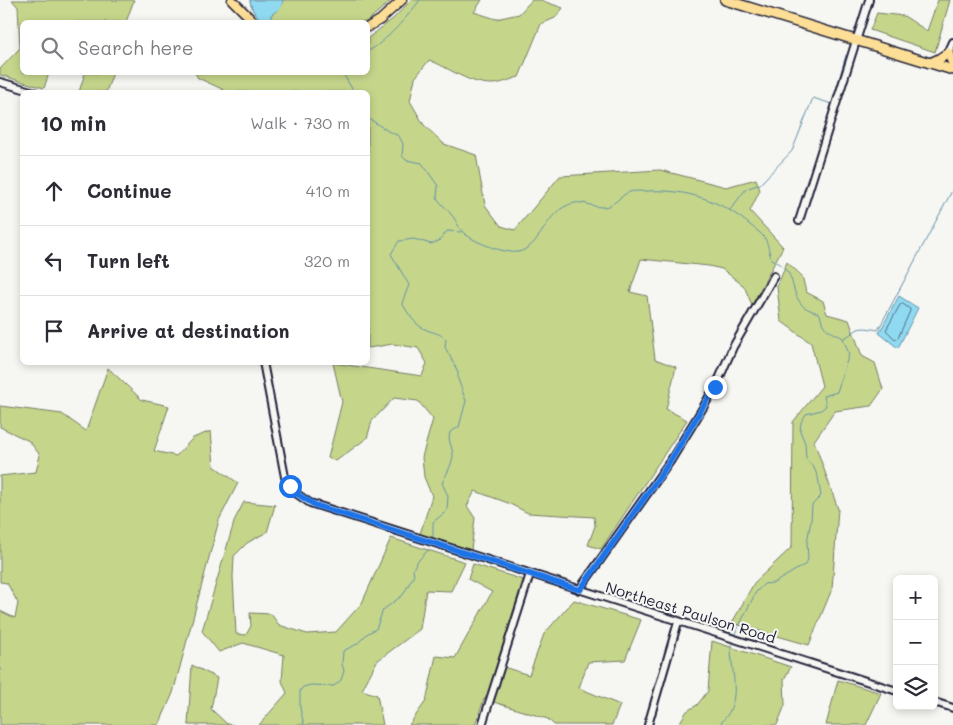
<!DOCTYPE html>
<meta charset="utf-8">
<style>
:root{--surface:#fff;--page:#f7f7f7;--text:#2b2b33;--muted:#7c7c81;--line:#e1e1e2}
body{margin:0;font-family:Mali,sans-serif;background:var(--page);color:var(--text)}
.controls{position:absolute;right:15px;bottom:15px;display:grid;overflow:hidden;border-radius:8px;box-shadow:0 2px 8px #0003}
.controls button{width:45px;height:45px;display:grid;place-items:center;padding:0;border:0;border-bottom:1px solid var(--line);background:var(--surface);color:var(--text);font:25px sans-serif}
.stop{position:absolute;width:15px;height:15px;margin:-11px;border:4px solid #1a73e8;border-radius:50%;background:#fff}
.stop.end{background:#1a73e8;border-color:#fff;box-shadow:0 1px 5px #0008}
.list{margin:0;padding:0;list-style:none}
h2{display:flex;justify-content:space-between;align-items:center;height:65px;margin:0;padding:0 20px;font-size:21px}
h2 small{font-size:16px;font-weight:400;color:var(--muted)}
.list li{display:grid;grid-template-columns:32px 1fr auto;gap:15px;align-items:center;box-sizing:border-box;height:70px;padding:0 20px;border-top:1px solid var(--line)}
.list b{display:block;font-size:19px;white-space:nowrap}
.list em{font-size:16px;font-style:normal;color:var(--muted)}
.icon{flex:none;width:28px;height:28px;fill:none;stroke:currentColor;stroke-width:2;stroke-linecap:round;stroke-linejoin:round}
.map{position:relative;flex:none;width:953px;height:725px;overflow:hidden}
.search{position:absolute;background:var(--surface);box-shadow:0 2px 8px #0003;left:20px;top:20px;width:350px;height:55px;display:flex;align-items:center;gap:12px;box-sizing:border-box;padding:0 18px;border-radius:8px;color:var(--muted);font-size:19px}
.panel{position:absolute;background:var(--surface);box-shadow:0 2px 8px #0003;left:20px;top:90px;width:350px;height:275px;border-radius:8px}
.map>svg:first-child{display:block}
.green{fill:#c5d68b;stroke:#747c63}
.water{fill:#90daf1;stroke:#6490a8}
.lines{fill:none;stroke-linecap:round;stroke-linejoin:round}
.shore{stroke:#4e6c84;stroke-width:1}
.stream{stroke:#6490a8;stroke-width:1}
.minor-casing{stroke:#22223b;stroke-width:10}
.major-casing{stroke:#22223b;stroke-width:11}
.highway-casing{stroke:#22223b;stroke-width:12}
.minor{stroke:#f6f6f2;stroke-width:6}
.major{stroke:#fdde96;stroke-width:8}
.highway{stroke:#fdde96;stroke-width:9}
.route{stroke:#1a73e8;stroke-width:6}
.labels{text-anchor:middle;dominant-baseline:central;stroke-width:4;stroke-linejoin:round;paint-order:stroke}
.street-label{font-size:15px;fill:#22223b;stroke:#f6f6f2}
</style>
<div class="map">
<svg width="953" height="725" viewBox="0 0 953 725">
<rect width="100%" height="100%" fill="#f6f6f2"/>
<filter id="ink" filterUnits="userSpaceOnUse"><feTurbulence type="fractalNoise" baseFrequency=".02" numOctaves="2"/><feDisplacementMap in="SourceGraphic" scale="10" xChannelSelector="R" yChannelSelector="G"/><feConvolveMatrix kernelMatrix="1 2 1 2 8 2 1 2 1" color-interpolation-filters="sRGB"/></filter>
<g filter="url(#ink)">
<g class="green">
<path d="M12,0h122l-8,22h-104v50l27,1 -5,15 -44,-13v-6l20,-21 -2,-41z"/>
<path d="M250,0h142l-26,22h-101c-9,-6 -14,-12 -15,-22z"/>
<path d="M411,0h71l-8,12 22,7 23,-5 13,-14h8l23,8 -8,10 -14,6 -22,53c-8,2 -18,7 -27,7 -24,0 -42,-16 -63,-24l-14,18 -5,23 14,24 20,19 32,11 9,50 16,21 14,4 45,-54 100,-6 66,17 30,-8 4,11 -10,21 33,36 -31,58 -8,-19 -22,-17 -13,-3 -68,-7 -11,33 17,4 8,63 21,8 -10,42 21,11 -86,129 -13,-4 7,-19 -1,-9 -66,-4 -20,-10 -33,-12 -8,15 8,12 -4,32 -51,-16 12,-38 -8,-19 -2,-20 11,-38 -15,-18 -24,-3 -22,23 -5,17 -31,23 -8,-3 14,-56 -9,-39 89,13 5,-13 -9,-15 -25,-4 -25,4v-256h-144l-2,-3 -24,-11 -3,-5 173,-1v-34l26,-20z"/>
<path d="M938,0h12l-15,52 -65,-22 7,-17 27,3 23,15z"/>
<path d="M85,73h28l-7,19h-27z"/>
<path d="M787,262l15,14 4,16 17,9 4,13 22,6 13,36 13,7 8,26 -12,17 -36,5 -21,30 24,68 -6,80 -23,56 -77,-22 22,-40 38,-36 1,-125 29,-36 -11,-43 -30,-22 -4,-34z"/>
<path d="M108,368l34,32 27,6 -15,45 22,5 17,-18 18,-7 3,35 24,17 -19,37 -46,173 -14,32h-159v-114l15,7 3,-15 -11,-20 -7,-1v-106l36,-4 4,-17 -11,-14 -29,-14v-21l62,8 24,17z"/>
<path d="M244,502l31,3 -8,27 -20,11 -13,13 -1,21 3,57 10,1 5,-9 -1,-13 21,1 8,11 28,9 29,-2 26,-29 29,-65 74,24 -14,29 -25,-1 -6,39 -43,32 -15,29 15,5 6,30h-124l28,-32 -5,-12 2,-26 -41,-12 -24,9 -17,-21 33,-112z"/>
<path d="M473,564l50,16 -26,85 32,10 15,-41 30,-34 67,20 -16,40 -37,2 -9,26 41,17 -8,20h-58l-6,-6 -64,-20 -9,26h-66l17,-24 10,-45 19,2 37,-66 -24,-13z"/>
<path d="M712,641l79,26 -7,12 1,26 -8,20h-99l9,-14 10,-6 11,-14z"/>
<path d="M192,665l25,13 -6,31 16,15 6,1h-45z"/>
<path d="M838,680l43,13 -15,32h-40z"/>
</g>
<g class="water">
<path d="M250,0h33c-1,9 -6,10 -12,15v4l-4,3c-10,-3 -16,-12 -17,-22z"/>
<path d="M899,296l19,12 -20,40 -19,-15z"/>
</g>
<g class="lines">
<path class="shore" d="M903,304l7,5v2l-12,27 -3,1 -9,-9 14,-25z"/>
<g class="stream">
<path d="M368,51c17,-8 40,-35 52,-51"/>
<path d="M342,72l12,20"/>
<path d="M368,118l20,13 11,5 4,8 -1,12 4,4 16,3 16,23 -1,12c5,7 12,13 17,20 3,4 5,10 8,13 8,10 43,23 56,21 23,-5 26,-36 48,-46 16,-8 22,1 37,1 10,0 17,-11 26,-15 5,-2 13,0 19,-1 38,-2 73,9 102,34 5,4 11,8 14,12 4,5 5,15 7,22 29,15 16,28 31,46 3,4 12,6 18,9 3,18 10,16 23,24l6,16 -12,38 -13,4 2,10 -5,4 -15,4 -5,8 -1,9 5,12 1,16 8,9 4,9 3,19 -9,9 -1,15 -4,23 1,16 -2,5 -32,19 -10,1 -8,8 -22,44"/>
<path d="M730,210l16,-21 14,-5 32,-33 21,-53 19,6 14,-49"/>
<path d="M844,338c5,-2 9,-6 14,-9 6,-2 14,0 20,1l75,-141"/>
<path d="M433,538v-16l14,-11 1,-15 -6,-13c4,-8 10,-18 11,-27 0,-9 -6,-15 -3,-24l9,-5 7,-26 -8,-22v-7l-13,-25 1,-8c-6,-6 -12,-6 -19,-9 -12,-4 -19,-17 -25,-27l7,-18 -18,-31 8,-13 15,-2 17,5 8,-3 8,-10 14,1"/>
<path d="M304,725l-4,-17v-17l3,-4 8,-2 23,1 7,-6 3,-9 -2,-7 1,-13 14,-7 11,-11 8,-4 7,-19 20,-15 11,-20 -1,-6 3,-6 13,-14"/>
<path d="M720,725c3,-6 9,-10 11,-17 8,-20 -1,-43 0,-64"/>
</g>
<defs>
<g id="minor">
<path d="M948,53l5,-11"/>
<path d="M0,82l34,10"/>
<path d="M799,221l70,-221"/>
<path d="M263,362l22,115 12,17 13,9 587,188"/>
<path d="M579,590l92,-130 33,-54 15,-27 14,-32 41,-71"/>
<path d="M934,702l19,6"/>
<path d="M482,725l48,-151"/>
<path d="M648,725l30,-103"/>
</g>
<g id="major">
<path d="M232,0l22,22"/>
<path d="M368,27l12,-7 22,-20"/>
</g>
<g id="highway">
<path d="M725,0l228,70"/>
<path d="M930,63l9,-4 9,-6 5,10"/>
</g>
</defs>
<use href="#minor" class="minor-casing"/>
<use href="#major" class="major-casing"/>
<use href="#highway" class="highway-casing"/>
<use href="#minor" class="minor"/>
<use href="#major" class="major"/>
<use href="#highway" class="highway"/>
</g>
</g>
<g class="lines" filter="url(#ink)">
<path class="route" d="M290,486l7,8 18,11 265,85 91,-130 44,-73"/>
</g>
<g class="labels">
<g class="street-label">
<text transform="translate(691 612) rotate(17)">Northeast Paulson Road</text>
</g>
</g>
</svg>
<div class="controls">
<button>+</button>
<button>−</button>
<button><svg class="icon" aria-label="layers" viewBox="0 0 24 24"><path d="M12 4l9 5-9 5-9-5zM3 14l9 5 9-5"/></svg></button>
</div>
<div class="stop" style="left:290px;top:486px"></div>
<div class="stop end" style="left:715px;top:387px"></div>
<div class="search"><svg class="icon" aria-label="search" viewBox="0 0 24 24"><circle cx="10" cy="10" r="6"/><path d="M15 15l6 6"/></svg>Search here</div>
<section class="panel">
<h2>10 min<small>Walk · 730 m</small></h2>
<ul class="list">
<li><svg class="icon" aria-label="ahead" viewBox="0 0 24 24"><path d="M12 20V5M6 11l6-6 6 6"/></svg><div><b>Continue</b></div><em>410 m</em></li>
<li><svg class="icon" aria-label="left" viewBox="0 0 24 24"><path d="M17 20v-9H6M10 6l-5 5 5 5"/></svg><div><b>Turn left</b></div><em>320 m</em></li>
<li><svg class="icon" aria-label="arrive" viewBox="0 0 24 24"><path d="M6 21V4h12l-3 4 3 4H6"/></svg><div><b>Arrive at destination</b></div></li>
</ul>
</section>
</div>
